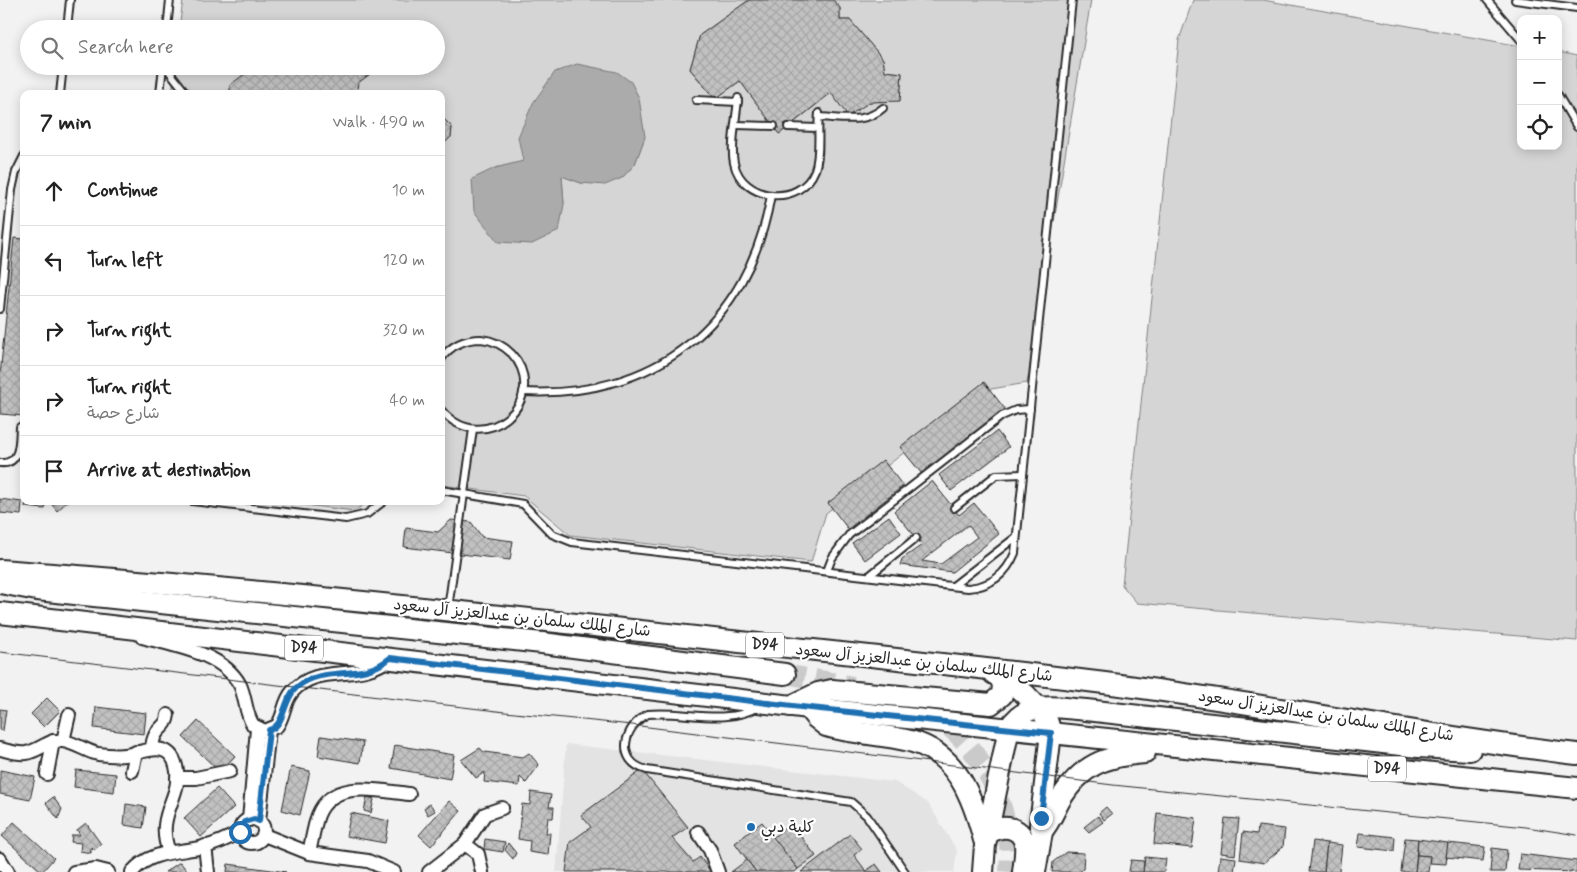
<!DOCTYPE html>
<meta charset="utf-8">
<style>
:root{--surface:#fff;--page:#f6f6f6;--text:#222;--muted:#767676;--line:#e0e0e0}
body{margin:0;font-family:Mynerve,"Playpen Sans Arabic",sans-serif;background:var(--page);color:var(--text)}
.controls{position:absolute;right:15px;top:15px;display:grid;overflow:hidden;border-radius:10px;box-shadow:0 2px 12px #0003}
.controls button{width:45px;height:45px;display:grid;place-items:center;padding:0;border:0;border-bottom:1px solid var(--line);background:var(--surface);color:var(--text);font:25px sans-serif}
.stop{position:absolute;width:15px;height:15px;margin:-11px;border:4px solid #1f6fb2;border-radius:50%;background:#fff}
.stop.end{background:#1f6fb2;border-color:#fff;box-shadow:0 1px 5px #0008}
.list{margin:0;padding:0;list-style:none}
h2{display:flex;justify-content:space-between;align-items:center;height:65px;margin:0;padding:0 20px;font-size:21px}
h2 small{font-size:16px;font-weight:400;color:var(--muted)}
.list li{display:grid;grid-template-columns:32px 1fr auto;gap:15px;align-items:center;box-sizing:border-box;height:70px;padding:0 20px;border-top:1px solid var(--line)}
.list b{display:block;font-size:19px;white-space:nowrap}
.list p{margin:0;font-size:16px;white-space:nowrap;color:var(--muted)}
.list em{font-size:16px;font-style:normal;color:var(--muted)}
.icon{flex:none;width:28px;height:28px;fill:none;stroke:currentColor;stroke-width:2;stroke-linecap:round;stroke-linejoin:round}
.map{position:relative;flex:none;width:1577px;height:872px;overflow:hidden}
.search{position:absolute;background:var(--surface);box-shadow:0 2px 12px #0003;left:20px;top:20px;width:425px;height:55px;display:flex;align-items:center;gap:12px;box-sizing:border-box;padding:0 18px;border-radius:28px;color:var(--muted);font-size:19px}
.panel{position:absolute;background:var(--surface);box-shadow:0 2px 12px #0003;left:20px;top:90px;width:425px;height:415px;border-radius:10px}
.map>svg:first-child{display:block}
.built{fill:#e3e3e3}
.green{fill:#d5d5d5;stroke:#808080;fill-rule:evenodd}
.water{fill:#ababab;stroke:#787878}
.building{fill:url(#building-cross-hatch);stroke:#2b2b2b;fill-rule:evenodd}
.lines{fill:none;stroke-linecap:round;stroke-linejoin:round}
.primary-tunnel{stroke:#cacaca;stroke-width:20;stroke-dasharray:20 10;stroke-linecap:butt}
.lane-casing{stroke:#2b2b2b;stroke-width:10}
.street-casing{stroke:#2b2b2b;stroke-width:16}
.primary-casing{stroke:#2b2b2b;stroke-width:24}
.lane{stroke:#fff;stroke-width:6}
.street{stroke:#fff;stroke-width:12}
.primary{stroke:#fff;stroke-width:20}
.tram{stroke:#2b2b2b;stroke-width:1}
.route{stroke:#1f6fb2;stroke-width:6}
.poi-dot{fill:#1f6fb2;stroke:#fff;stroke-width:2}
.labels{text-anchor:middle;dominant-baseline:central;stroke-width:4.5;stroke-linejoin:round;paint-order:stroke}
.shield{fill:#fff;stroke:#6b6b6b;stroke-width:1}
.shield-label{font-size:15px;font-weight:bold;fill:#2b2b2b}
.street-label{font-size:16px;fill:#2b2b2b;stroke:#fff}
.poi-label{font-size:16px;fill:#2b2b2b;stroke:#fff;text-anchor:start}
</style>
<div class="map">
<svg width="1577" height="872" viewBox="0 0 1577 872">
<defs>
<pattern id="building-cross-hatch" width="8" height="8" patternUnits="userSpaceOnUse" patternTransform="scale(1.25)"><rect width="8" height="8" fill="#c1c1c1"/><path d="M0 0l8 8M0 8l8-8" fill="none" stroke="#a6a6a6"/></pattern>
</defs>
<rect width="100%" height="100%" fill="#f2f2f2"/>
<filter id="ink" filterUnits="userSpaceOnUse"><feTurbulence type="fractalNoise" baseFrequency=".02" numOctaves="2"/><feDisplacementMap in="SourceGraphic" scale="10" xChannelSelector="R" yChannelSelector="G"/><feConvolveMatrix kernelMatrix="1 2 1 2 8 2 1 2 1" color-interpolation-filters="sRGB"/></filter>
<g filter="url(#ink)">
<path class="built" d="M566,744l329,38 33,21 29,48 -3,21h-398z"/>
<g class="green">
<path d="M183,0h566l-49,35 -10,34 25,30 25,-18 40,53 51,-41 39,9 30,-2 2,-27 -17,-2 -2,-12 -33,-39h-10v-12l-7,-8h258l-64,383 -42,7 -159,123 -15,49 -241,-27 -46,-39 -83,-11v-339l10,-9 1,-10 -11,-11v-22h-81l-3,-4 1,-7 17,-17h61v-37h-71l-3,-4 -30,-2 -8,6h-145zM645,137l-10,27 -13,14 -41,5 -19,-7 2,28 -69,-36z"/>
<path d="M1193,0h70l258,46v100h37v-94l19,4v585l-440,-38 -15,-18 57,-545z"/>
<path d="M175,66h80l-25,28h-58z"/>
<path d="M272,501h98l-16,10z"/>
</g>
<path class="water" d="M577,64l40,8 14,10 8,16 6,39 -10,27 -13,14 -17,7 -24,-2 -19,-7 2,28 -5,27 -27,13 -34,-2 -24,-31 -2,-32 23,-11 28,-7 -5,-24 15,-34 22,-31z"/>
<g class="building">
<path d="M749,0h84l7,8v12h10l33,39 2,12 17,2 -2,28 -30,1 -22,14 -17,-23 -52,41 -39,-53 -25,18 -25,-30 10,-34z"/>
<path d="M332,23l30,2 3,4h-41z"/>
<path d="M255,66h120l-1,5 -16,12 -1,7 3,4h-130v-9z"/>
<path d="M441,116l11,11 -1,10 -10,9z"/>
<path d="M14,238l10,1v177l-24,-2v-39z"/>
<path d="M984,382l21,27 -83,65 -22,-27z"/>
<path d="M997,431l12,16 -58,44 -12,-16z"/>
<path d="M883,460l20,26 -55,43 -20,-26z"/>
<path d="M932,481l27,34 15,-12 25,31 -47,38 -52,-7 2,-6 20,-14 -28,-34zM968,525l9,12 -36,27 -19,-3z"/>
<path d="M0,499l22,3 -1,13 -21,-2z"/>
<path d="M26,501h20l-1,8 -20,-2z"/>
<path d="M49,501h19l-11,10z"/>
<path d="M889,516l12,17 -36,27 -13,-17z"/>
<path d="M451,520l20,2 11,15 31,4 -3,19 -106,-13 2,-19 32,4z"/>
<path d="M47,698l13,13 -16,16 -13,-13z"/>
<path d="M96,707l50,6 -2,21 -50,-6z"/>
<path d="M0,709l6,1 -3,21 -3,-1z"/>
<path d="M198,721l37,35 -15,16 -37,-35z"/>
<path d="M321,736l42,6 -3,21 -42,-7z"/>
<path d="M395,745l59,10 -4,24 -59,-11z"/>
<path d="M480,748l4,4 39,5 6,-4 10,12 -13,18 -6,-6 -1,9 -35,-4 1,-10 -9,6 -15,-18z"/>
<path d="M291,767l19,4 -10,44 -18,-5z"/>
<path d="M0,770l35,7 -5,23 -30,-6z"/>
<path d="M76,770l40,4 -2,18 -40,-5z"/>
<path d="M642,770l46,57 -16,11 21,24 7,-5 11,15h-145l4,-30 21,-15 -10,-12z"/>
<path d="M217,788l17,19 -33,30 -17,-19z"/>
<path d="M531,792l20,3 -2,12h5l-1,11h-5l-2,15h4l-2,22 -19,-3 1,-11 -12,-2 4,-35 8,1z"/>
<path d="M53,797l9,12 -4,10 -12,-16z"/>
<path d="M367,797l7,2 -3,14 -7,-2z"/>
<path d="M449,801l12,10 -30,35 -12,-11z"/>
<path d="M126,804l20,3 -3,21 -19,-3z"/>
<path d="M430,804l5,7 -7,4 -4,-7z"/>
<path d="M1106,807l6,7 -8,6 -5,-7z"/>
<path d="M351,813l38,8 -4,22 -39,-7z"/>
<path d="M1157,813l39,5 -4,30 -38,-4z"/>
<path d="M1098,816l5,6 -14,10 -5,-5z"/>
<path d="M1225,818l14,1 -4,36 -14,-2z"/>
<path d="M14,822l40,36 -12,14 -40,-36z"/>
<path d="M762,822l36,47 -3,3h-39l-21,-29z"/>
<path d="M86,823l15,21 -7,6 -3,-3v6l-11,-2 1,-8 -10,-1 1,-7h8l-3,-5z"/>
<path d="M791,824l25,32 -18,13 -25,-32z"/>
<path d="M1258,826l27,3 -2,18 -19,16 -24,-4 3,-27 14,2z"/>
<path d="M1360,833l35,4 -1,14 -36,-4z"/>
<path d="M850,834l12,15 -8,6 12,16 10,-7 6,8h-81z"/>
<path d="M1405,838l13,1 -3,33h-14z"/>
<path d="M485,839l20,3 -2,10 -19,-3z"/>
<path d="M1418,839l30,4 -2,21 -17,-1 1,-7 -13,-1z"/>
<path d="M1313,841l14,2 -3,29h-15z"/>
<path d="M508,843l8,10 -3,6 -8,-9z"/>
<path d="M1327,843l15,2 -3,27h-15z"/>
<path d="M1448,843l37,4 -2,14 -37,-4z"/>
<path d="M1492,848l15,2 -2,22h-15z"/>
<path d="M1066,852l18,1 -1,16 -3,3h-28l1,-10z"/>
<path d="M1520,854l57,7v11l-59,-2z"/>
<path d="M1417,855l13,1 -2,16h-13z"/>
<path d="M1220,856l16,2 -2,14h-16z"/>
<path d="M1145,857l21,2 -2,13h-21z"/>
<path d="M747,860l9,12h-25z"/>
<path d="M1131,860l13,1 -1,11h-14z"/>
<path d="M180,862l8,10h-23z"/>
<path d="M228,864l58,8h-59z"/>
</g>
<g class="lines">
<g class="primary-tunnel">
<path d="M785,674l68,12"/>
<path d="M898,697c72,26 117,99 111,175"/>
</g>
<defs>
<g id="lane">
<path d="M1487,0l34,40"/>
<path d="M1515,0l62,8"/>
<path d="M67,29l3,-29"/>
<path d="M167,29l3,-29"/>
<path d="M165,66l22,28"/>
<path d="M60,94l3,-28"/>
<path d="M160,94l3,-28"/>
<path d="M1558,95l19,32"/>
<path d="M738,98c-1,18 -8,47 -4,65 8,38 66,45 81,7 6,-17 2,-39 4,-57"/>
<path d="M696,100l42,2"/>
<path d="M819,117c23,1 46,7 64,-9"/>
<path d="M736,125l38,1"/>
<path d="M788,127l30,1"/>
<path d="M0,309l12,-119 4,-18 8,-16"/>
<path d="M441,359c10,-14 24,-20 40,-20 12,1 23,7 31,15 40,45 -28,106 -71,56"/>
<path d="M523,392c131,7 226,-67 248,-197"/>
<path d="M0,463c21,2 19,-21 20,-36"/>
<path d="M441,490l82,14 29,30 20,8 396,46c23,-2 38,-13 47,-35l57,-553"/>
<path d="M192,501l154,18 21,-5 17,-13"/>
<path d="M954,508l42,-33 27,-1"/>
<path d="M827,571l5,-13 17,-23 153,-119 14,-6 14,-1"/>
<path d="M869,576l47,-38"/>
<path d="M953,586l63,-49"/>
<path d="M448,609l25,-180"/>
<path d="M758,707c-32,19 -75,3 -110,7 -25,12 -33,48 -1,56l204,32 16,14 38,56"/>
</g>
<g id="street">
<path d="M142,637c32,9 80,15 98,48 6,13 5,28 13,40l12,6 12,-5c8,-11 6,-24 16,-35 27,-29 66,-7 97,-33"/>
<path d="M63,741l6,-26"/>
<path d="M152,748c2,-23 14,-17 16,-33"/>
<path d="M0,749c9,2 17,5 26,4 13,-2 23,-14 36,-12 12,1 23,10 36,13 8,1 18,2 27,1 18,-2 44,-17 51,11 8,31 -22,47 -7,86"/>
<path d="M132,771l4,-19"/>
<path d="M47,774l6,-33"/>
<path d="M177,778h19l34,-7"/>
<circle cx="252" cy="831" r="12"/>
<path d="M249,820l8,-91"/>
<path d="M259,821l10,-91"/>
<path d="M698,832l12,18 8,22"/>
<path d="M264,835l45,18 59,8 26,11"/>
<path d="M465,844l13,10 4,18"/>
<path d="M205,846l3,26"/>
<path d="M309,853c3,-13 5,-27 9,-38 15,-37 61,-24 91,-21"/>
<path d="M0,859l8,13"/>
<path d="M74,872l22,-3 12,3"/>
<path d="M132,872c19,-22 46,-19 72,-25 13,-3 25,-9 36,-15"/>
<path d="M429,872l36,-28 20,-30 17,-6"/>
</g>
<g id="primary">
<path d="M0,570c244,18 487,44 731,71 119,13 238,25 357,40 163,19 325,54 489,73"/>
<path d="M0,583l37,7 505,53 243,31"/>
<path d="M0,613l801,94 776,81"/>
<path d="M994,674l19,10 13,11 18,19 4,9 3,10 -11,92 2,7 -7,40"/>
<path d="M791,706l27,-13 14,-3 159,14 11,-9 1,-10 -4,-10"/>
<path d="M808,708l8,10 10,8c27,8 56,8 84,15 47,12 63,57 74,99"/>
<path d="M1042,831c8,-9 12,-20 18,-31 22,-36 45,-44 85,-47"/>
<path d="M988,834c12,-10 33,-9 37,10 1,9 -1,19 -2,28"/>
<path d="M983,872l2,-27 24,-117c19,-29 47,-20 77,-18l333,37 51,3"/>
</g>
</defs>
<use href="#lane" class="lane-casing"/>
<use href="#street" class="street-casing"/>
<use href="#primary" class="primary-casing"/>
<use href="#lane" class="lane"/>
<use href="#street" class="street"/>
<use href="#primary" class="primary"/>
<path class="tram" d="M0,652l505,60 127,13 481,60 413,42 51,8"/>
</g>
</g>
<g class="lines" filter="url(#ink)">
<path class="route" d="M240,832l4,-10 10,-3 5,2 10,-91c17,-5 13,-30 28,-43 28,-23 64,-4 93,-29l411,49 250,26 -10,85"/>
</g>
<circle class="poi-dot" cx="751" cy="827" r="5"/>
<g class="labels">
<g class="shield">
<rect x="746" y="632.5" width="38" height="25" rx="4"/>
<rect x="285" y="635.5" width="38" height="25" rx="4"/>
<rect x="1368" y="756.5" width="38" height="25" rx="4"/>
</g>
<g class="shield-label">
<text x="765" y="645">D94</text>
<text x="304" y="648">D94</text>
<text x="1387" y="769">D94</text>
</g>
<g class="street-label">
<text transform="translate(522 618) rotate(6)">شارع الملك سلمان بن عبدالعزيز آل سعود</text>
<text transform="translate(924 663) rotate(6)">شارع الملك سلمان بن عبدالعزيز آل سعود</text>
<text transform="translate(1326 716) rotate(9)">شارع الملك سلمان بن عبدالعزيز آل سعود</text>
</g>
<g class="poi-label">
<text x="761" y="827">كلية دبي</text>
</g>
</g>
</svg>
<div class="controls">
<button>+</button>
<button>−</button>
<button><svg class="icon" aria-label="locate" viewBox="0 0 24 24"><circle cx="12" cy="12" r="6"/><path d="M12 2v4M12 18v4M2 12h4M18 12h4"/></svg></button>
</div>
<div class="stop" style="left:240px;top:832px"></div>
<div class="stop end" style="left:1041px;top:818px"></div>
<div class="search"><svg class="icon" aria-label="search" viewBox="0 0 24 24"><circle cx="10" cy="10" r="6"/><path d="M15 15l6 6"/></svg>Search here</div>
<section class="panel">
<h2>7 min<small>Walk · 490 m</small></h2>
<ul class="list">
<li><svg class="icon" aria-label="ahead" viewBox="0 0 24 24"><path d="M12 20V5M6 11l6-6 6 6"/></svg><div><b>Continue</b></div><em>10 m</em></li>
<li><svg class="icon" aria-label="left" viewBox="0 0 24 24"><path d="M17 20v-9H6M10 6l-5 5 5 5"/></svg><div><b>Turn left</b></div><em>120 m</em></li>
<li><svg class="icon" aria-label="right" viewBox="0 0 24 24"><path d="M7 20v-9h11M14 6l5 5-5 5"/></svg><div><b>Turn right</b></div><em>320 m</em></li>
<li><svg class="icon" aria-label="right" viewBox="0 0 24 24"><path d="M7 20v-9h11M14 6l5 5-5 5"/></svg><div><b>Turn right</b><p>شارع حصة</p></div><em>40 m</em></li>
<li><svg class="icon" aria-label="arrive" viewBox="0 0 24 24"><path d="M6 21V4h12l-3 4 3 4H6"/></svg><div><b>Arrive at destination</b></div></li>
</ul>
</section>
</div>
